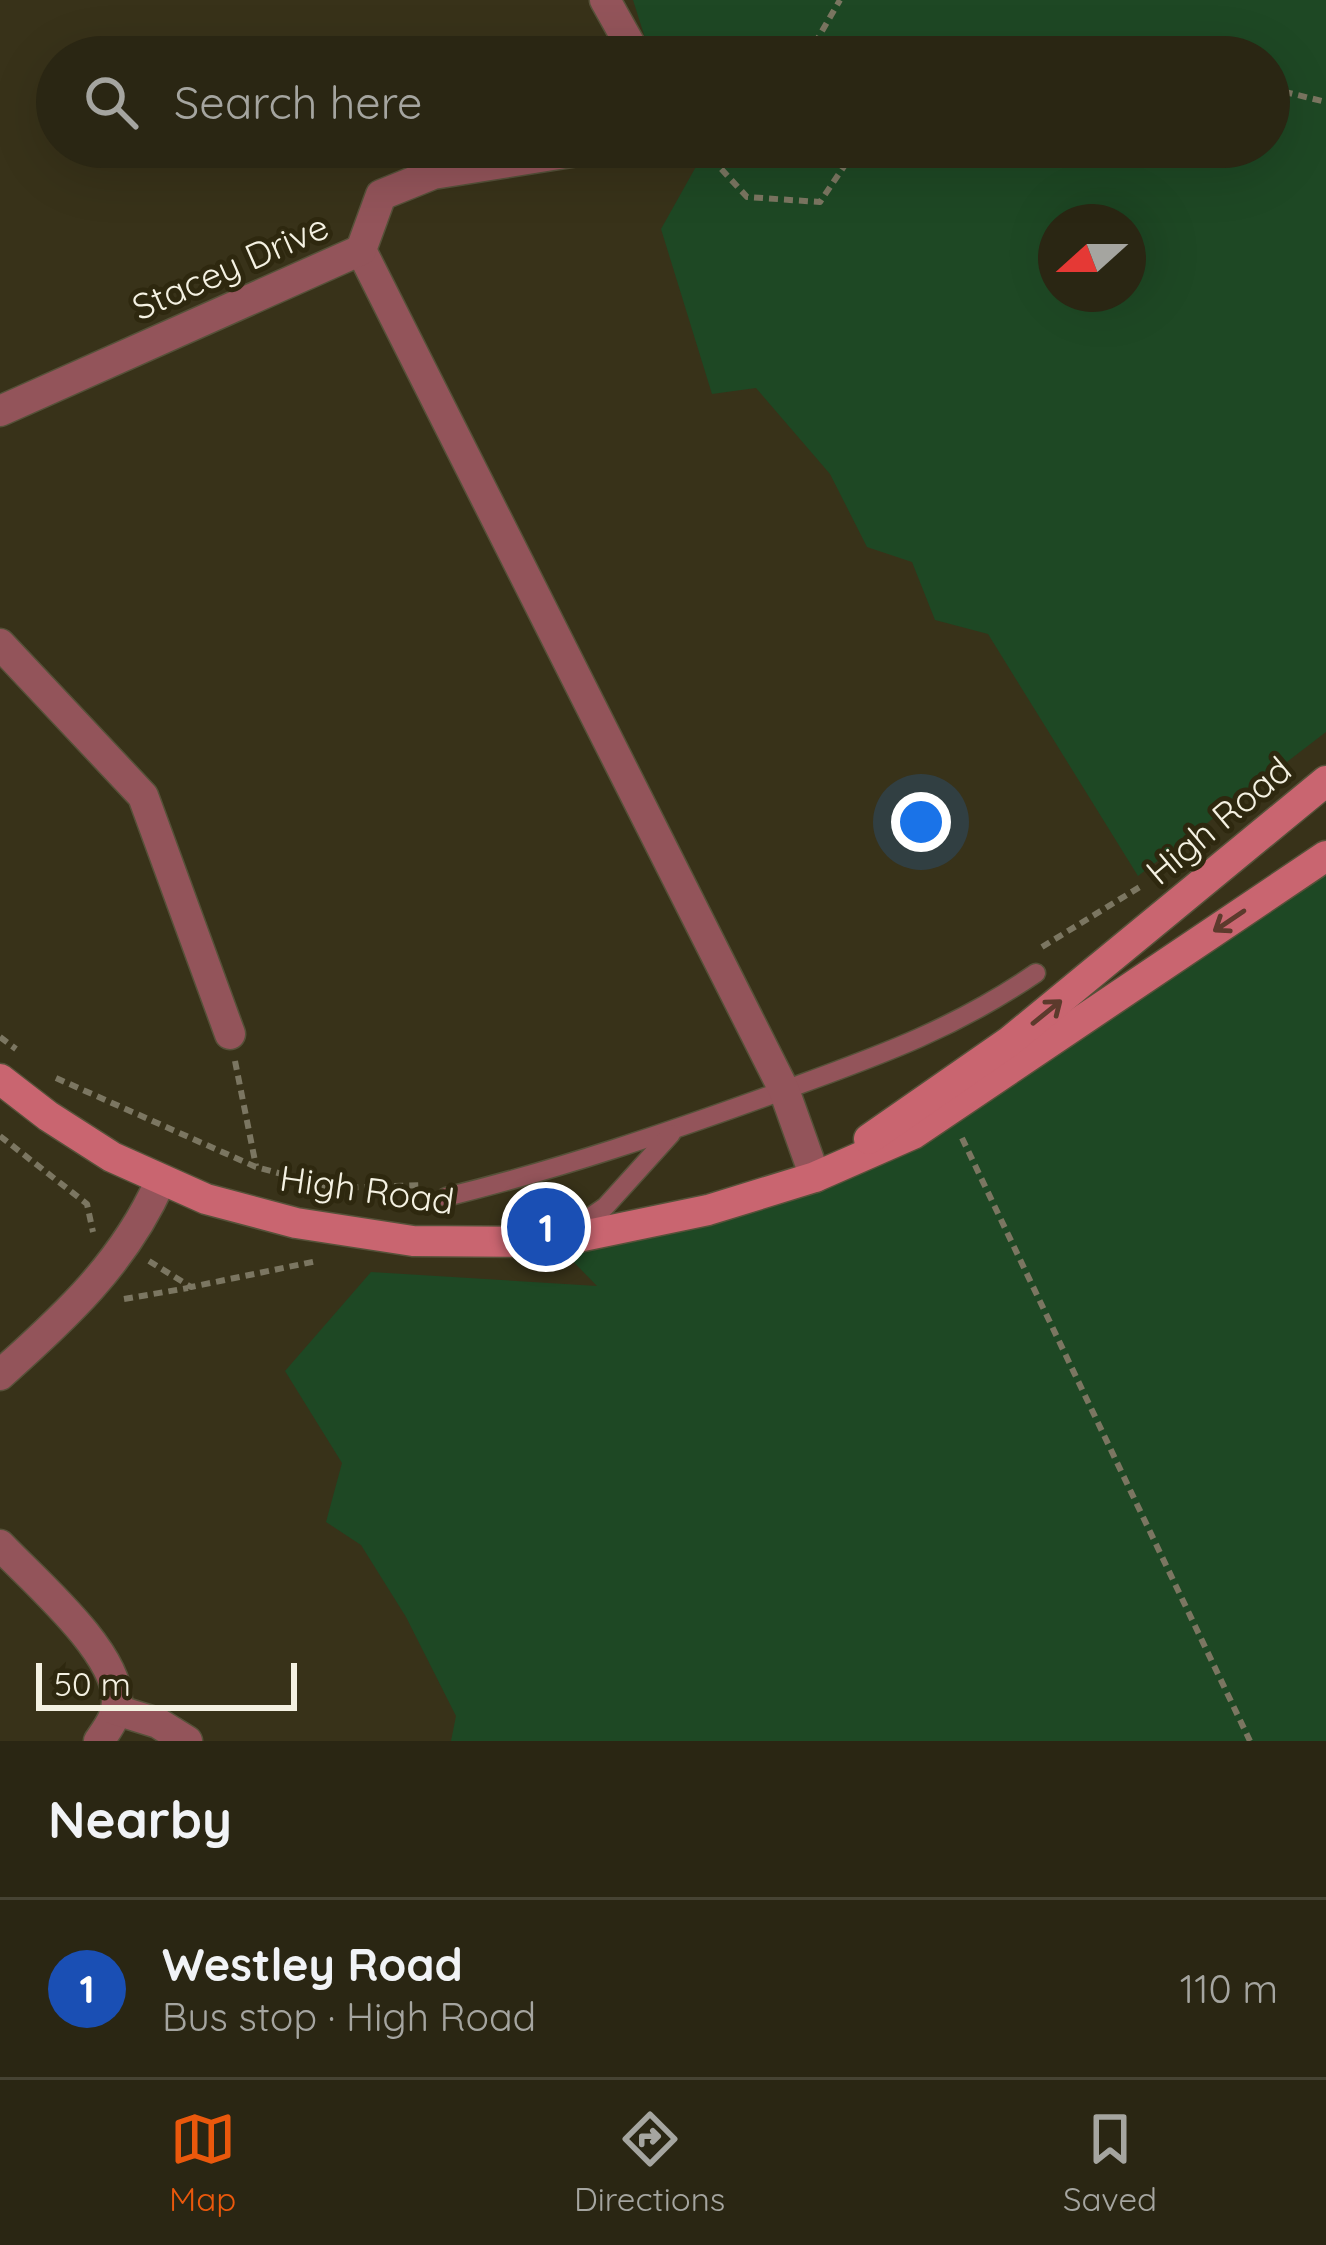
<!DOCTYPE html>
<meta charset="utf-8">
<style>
:root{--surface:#2a2613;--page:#363221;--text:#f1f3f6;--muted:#a5a5a0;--line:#464333;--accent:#ea580c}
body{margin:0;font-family:Quicksand,sans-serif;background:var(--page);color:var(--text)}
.compass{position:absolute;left:1038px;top:204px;width:108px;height:108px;border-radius:50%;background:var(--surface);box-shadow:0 12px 48px #0002;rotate:249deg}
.scale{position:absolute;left:36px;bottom:30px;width:261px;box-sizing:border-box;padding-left:12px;border:6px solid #f4f1e2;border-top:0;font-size:33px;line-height:42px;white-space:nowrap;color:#f4f1e2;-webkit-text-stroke:9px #2e280f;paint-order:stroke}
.you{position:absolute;left:921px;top:822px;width:42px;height:42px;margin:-30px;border:9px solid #fff;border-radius:50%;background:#1a73e8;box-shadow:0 0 0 18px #1a73e833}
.badge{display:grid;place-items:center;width:78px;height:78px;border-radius:50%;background:var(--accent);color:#fff;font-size:39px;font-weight:700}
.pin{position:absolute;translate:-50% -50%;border:6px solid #fff;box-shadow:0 3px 12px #0006}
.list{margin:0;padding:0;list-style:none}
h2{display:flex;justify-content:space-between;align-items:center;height:156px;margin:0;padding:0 48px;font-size:51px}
h2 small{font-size:39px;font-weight:400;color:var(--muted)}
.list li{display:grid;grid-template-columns:78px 1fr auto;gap:36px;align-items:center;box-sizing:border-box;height:180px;padding:0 48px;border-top:3px solid var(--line)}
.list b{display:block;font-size:45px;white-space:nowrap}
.list p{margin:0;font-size:39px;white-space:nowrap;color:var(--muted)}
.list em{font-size:39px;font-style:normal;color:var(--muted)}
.icon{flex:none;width:66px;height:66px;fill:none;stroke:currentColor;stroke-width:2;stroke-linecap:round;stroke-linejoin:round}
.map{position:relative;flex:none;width:1326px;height:1741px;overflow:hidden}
.search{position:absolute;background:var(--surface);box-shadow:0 12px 48px #0002;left:36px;right:36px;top:36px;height:132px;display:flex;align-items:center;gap:30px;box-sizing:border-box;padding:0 42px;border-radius:66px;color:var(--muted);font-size:45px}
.sheet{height:336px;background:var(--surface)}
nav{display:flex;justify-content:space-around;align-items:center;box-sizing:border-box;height:168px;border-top:3px solid var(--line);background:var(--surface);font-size:33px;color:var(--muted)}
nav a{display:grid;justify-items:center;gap:6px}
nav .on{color:var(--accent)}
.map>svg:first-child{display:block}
.green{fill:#1e4824;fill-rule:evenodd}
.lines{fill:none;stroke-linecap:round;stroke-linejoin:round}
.service-casing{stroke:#565139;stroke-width:21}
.minor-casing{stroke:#565139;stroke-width:33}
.tertiary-casing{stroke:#565139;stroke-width:33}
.secondary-casing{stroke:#565139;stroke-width:33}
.path{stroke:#7b7661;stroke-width:6;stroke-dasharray:9 6;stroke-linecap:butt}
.service{stroke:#93545a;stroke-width:18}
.minor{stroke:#93545a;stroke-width:30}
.tertiary{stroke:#93545a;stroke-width:30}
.secondary{stroke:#c96570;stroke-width:30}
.oneway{stroke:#5c3a2c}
.labels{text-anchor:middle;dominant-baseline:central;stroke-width:10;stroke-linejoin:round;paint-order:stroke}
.street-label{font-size:36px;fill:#f4f1e2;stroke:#2e280f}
</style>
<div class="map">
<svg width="1326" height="1741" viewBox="0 0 1326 1741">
<rect width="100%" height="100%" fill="#383219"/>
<g class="green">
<path d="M633,0h693v732l-188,144 -150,-242 -53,-14 -23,-58 -45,-15 -37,-73 -74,-86 -44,6 -51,-165 37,-66 -9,-16h580v-90h-618zM1056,222h72v72h-72z"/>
<path d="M1326,856v885h-875l5,-25 -50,-99 -45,-72 -35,-23 16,-59 -57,-92 86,-99 226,14 -43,-44 261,-65z"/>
</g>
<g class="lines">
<defs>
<g id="service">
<path d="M446,1197c114,-28 223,-65 333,-105 96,-35 172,-61 257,-119"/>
<path d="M570,1231l35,-24 66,-73"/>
</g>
<g id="minor">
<path d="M605,0l32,57"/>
<path d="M361,250l423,840 31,87"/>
<path d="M0,411l361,-161 20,-55 52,-21 170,-27"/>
<path d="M0,644l143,152 87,238"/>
<path d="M0,1545c33,35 116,105 117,154 1,16 -9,29 -18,42"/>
<path d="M116,1710l42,13 29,18"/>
</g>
<path id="tertiary" d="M0,1375c65,-58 124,-112 160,-193"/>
<g id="secondary">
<path d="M0,1079l48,37 64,41 94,42 90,24 117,18 141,1 154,-32 107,-33 98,-43 413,-278"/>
<path d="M869,1139l141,-98 316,-260"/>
</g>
</defs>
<use href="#service" class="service-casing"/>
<use href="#minor" class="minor-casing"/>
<use href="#tertiary" class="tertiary-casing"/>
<use href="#secondary" class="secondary-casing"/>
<g class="path">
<path d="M807,57l33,-57"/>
<path d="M1057,57l32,-12 50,12"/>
<path d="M1269,88l57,14"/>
<path d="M701,147l46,50 73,5 37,-55"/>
<path d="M1042,947l101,-62"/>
<path d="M0,1037l16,12"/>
<path d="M235,1061l21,105"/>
<path d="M56,1078l200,89 78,21 89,-3"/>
<path d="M0,1136l87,68 6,28"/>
<path d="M962,1138l288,603"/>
<path d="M149,1261l42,26 126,-26"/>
<path d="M124,1299l64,-11"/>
</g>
<use href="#service" class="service"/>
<use href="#minor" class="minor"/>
<use href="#tertiary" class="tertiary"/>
<use href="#secondary" class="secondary"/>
</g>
<defs><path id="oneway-shaft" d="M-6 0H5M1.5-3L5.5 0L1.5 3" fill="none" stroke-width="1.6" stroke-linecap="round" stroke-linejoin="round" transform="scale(3)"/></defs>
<g class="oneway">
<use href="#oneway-shaft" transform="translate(1229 921) rotate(146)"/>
<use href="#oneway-shaft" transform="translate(1047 1012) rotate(-39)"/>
</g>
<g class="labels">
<g class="street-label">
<text transform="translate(230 266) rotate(-24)">Stacey Drive</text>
<text transform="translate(1218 820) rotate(-40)">High Road</text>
<text transform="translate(367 1189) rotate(8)">High Road</text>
</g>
</g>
</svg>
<svg class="compass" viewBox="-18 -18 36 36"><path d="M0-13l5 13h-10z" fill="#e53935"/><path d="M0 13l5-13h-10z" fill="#a5a5a0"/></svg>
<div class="scale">50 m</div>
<div class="you"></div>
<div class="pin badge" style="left:546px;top:1227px;background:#1a4fb4">1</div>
<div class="search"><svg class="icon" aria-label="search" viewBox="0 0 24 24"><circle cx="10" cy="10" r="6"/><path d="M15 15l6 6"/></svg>Search here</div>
</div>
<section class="sheet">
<h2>Nearby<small></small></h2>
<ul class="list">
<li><span class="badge" style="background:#1a4fb4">1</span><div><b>Westley Road</b><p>Bus stop · High Road</p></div><em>110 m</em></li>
</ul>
</section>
<nav>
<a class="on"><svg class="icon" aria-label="map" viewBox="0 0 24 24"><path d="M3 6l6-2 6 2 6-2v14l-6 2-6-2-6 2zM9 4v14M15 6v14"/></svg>Map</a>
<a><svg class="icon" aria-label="directions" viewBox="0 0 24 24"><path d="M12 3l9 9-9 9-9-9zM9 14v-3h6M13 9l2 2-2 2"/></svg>Directions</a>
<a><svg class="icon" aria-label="saved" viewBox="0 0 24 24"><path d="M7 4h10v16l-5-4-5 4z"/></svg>Saved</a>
</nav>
